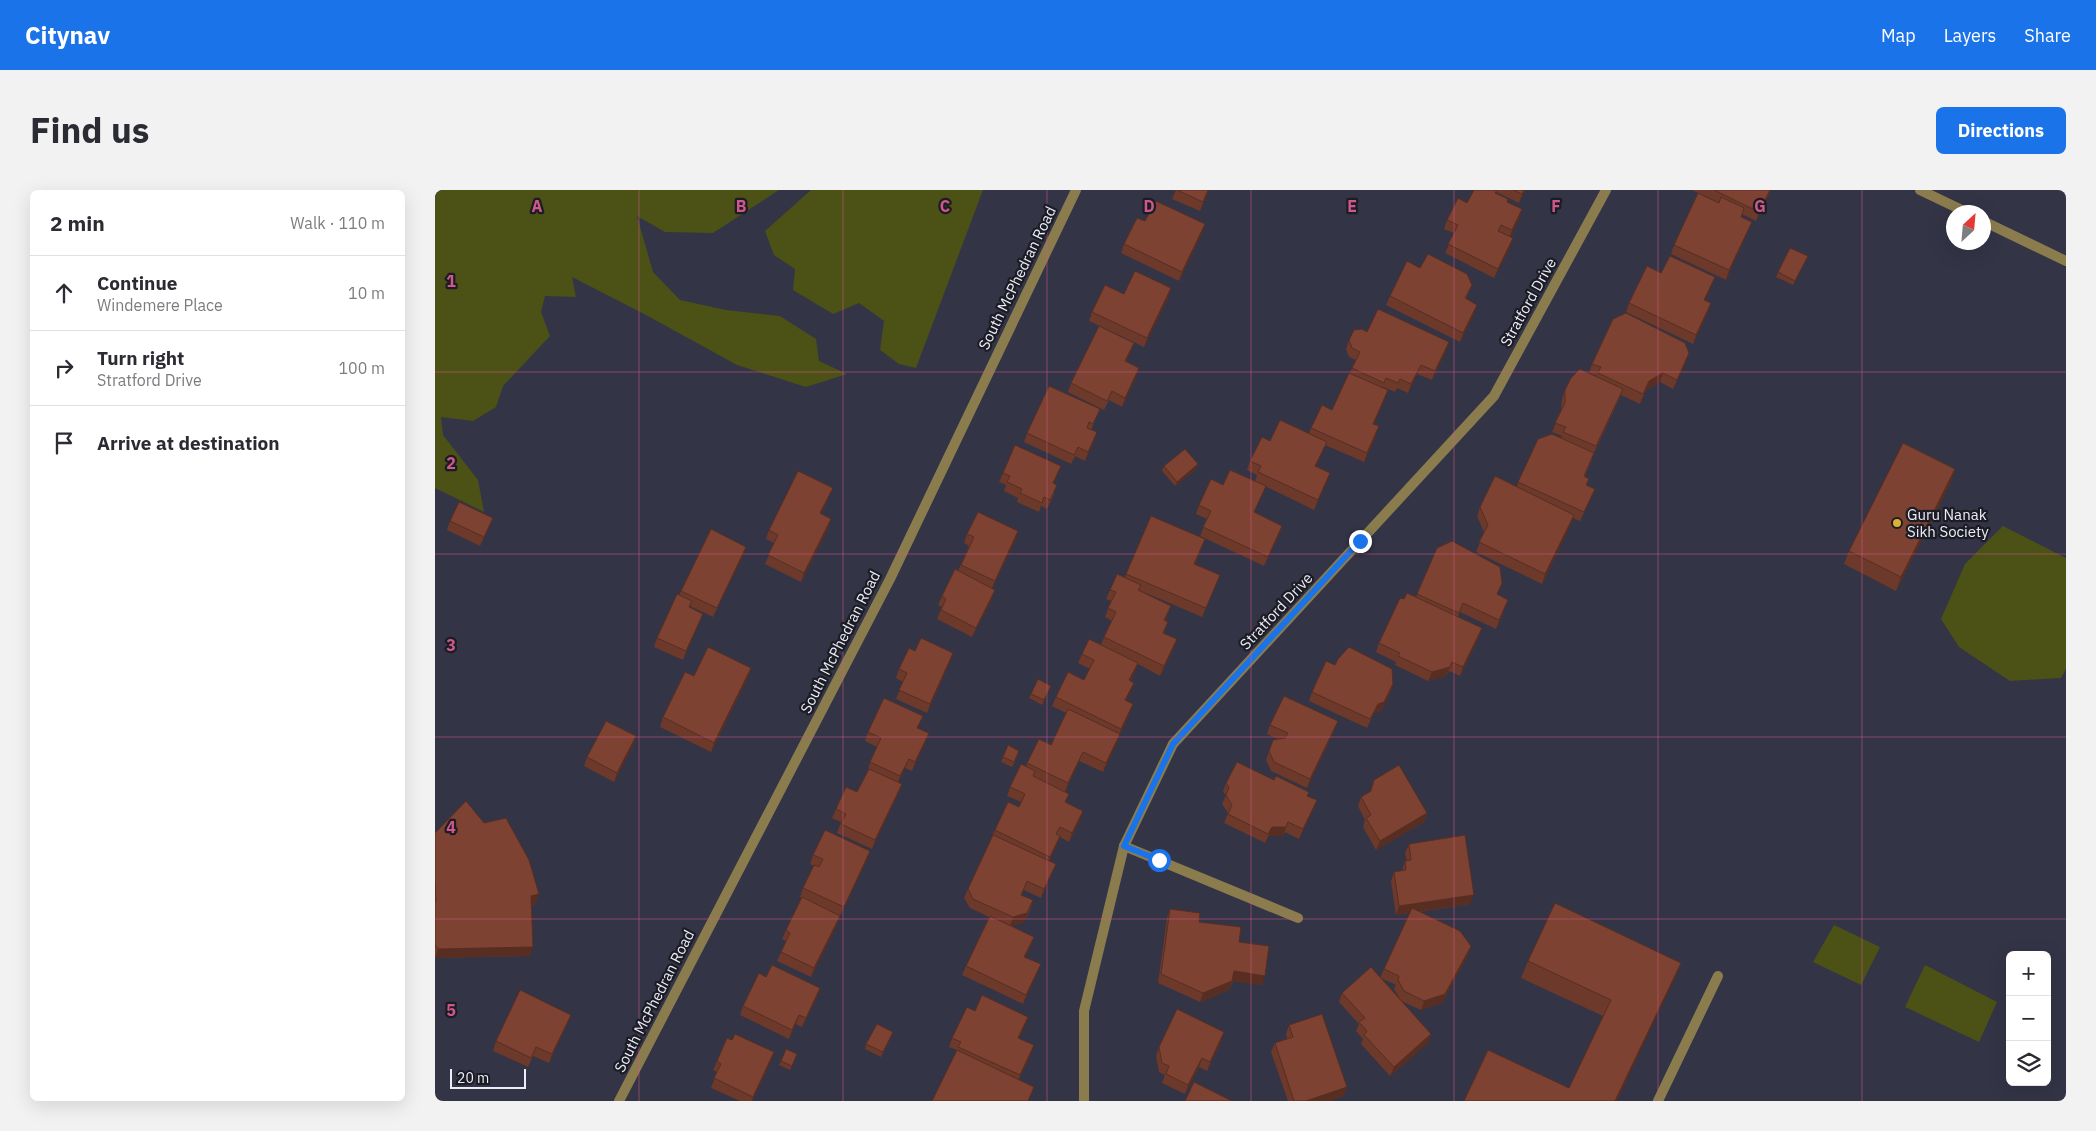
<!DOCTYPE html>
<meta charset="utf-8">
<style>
:root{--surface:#fff;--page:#f2f2f3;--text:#2b2b33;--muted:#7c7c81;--line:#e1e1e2;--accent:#1a73e8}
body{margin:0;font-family:"IBM Plex Sans",sans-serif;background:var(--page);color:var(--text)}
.controls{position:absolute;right:15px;bottom:15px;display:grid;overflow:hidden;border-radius:8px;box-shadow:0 5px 20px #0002}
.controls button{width:45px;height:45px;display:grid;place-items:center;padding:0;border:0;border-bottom:1px solid var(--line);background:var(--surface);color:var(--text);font:25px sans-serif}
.compass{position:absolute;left:1511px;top:15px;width:45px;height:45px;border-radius:50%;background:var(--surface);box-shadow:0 5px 20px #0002;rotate:26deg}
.scale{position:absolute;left:15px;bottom:12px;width:76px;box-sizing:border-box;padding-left:5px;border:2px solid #ecedf9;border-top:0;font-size:14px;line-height:18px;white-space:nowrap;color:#ecedf9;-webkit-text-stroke:4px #1c1c25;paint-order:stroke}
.stop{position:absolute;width:15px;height:15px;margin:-11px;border:4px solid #1a73e8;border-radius:50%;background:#fff}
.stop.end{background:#1a73e8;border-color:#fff;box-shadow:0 1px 5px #0008}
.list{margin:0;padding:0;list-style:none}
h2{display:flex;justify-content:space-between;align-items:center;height:65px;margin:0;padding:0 20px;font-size:21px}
h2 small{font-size:16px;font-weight:400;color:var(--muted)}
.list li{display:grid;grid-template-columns:32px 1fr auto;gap:15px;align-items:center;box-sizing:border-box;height:75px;padding:0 20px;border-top:1px solid var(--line)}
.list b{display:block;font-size:19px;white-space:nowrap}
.list p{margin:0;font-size:16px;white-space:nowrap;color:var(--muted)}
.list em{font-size:16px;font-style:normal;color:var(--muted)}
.icon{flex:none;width:28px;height:28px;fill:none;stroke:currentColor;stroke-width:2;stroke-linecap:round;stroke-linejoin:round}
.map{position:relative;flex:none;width:1631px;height:911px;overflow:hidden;border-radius:8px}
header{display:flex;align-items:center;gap:30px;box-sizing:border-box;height:70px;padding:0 25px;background:var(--accent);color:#fff}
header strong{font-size:24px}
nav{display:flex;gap:28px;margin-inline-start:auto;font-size:18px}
.intro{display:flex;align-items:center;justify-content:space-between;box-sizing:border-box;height:120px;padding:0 30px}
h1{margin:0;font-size:35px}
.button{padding:12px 22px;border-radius:8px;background:var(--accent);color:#fff;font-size:18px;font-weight:700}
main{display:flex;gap:30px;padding:0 30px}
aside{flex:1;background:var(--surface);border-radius:8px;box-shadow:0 5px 20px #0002}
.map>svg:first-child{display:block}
.green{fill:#4c5116}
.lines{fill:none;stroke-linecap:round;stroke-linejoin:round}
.service{stroke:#8b7c4e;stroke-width:10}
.minor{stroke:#8b7c4e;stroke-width:10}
.tertiary{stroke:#8b7c4e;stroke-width:10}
.wall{fill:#6c392a;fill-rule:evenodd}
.shaded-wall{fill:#582e22}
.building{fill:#7d4231;stroke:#582e22}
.route{stroke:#1a73e8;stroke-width:6}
.grid{fill:none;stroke:#cf588a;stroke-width:1;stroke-opacity:0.55}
.poi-dot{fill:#dcb233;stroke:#1c1c25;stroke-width:2}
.labels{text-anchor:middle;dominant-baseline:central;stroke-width:4.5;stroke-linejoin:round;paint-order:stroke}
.street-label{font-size:15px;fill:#ecedf9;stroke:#1c1c25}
.poi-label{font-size:15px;fill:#ecedf9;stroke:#1c1c25;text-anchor:start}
.grid-label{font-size:16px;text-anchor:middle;font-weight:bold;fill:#cf588a;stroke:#1c1c25;stroke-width:4.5;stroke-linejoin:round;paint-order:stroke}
</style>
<header>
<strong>Citynav</strong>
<nav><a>Map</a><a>Layers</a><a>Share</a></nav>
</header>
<div class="intro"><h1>Find us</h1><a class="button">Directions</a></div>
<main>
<aside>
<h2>2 min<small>Walk · 110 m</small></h2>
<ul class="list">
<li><svg class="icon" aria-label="ahead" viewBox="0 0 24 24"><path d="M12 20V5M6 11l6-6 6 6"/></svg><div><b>Continue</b><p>Windemere Place</p></div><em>10 m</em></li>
<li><svg class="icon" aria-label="right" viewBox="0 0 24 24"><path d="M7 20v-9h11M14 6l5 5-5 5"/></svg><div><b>Turn right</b><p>Stratford Drive</p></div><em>100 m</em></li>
<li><svg class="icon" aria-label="arrive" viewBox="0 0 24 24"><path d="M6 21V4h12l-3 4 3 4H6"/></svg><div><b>Arrive at destination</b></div></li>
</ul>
</aside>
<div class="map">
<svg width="1631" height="911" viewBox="0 0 1631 911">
<rect width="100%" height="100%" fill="#333446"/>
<g class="green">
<path d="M0,0h344l-66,43 -48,-1 -28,-16 16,56 27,28 46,10 54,6 36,23 3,22 28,13 -41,13 -69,-22 -91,-50 -74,-38 4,20 -31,-1 -4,16 9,24 -47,50 -7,21 -23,14 -32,-4 2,18 35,45 6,32 -49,-24z"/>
<path d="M376,0h172l-67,178 -17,-4 -19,-14 4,-29 -25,-18 -26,11 -40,-24 2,-21 -21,-14 -9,-24z"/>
<path d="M1568,336l63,32v111l-5,9 -51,3 -51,-34 -18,-28 24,-55z"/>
<path d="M1399,735l46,22 -19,38 -48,-23z"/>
<path d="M1490,775l72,37 -18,40 -74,-35z"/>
</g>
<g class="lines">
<path class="service" d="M1223,911l60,-125"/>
<g class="minor">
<path d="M1485,0l46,22"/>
<path d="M1548,31l83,40"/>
<path d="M689,656l174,72"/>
<path d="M649,911v-90l40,-165 49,-102 321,-348 112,-206"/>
</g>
<path class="tertiary" d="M184,911l271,-522 186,-389"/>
</g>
<g class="wall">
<path d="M741,0h33l-9,21 -28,-12z"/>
<path d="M1039,0h51l-6,13 -23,-11v1l11,9 15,7 -3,10 -9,18v11l-16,30 -49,-25 9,-20 -10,-4 3,-9 20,-17z"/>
<path d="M1257,0h79l-15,31 -14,-7 -1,3 7,14 -22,49 -55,-26 3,-9 45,-42z"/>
<path d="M770,34l-3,9 -23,48 -58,-28 3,-9z"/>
<path d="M1373,66l-15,29 -17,-8 2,-5z"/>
<path d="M985,78l52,17 -6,14 8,15 -14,28 -74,-37 4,-9z"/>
<path d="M1226,83l50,14 -6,13 3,12 -15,32 -67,-32 3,-9z"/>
<path d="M689,104l44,4 -24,49 -55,-26 3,-9z"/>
<path d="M932,142l79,19 -14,29 -15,-6 -9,19 -11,-5 -2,4 -12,-5 -1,1 6,2 -14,34 2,12 -12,26 -39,-17 -9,21 14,7 -16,37 -49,-24 -11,26 28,14 -3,9 -15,31 -64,-30 7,-17 -11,-5 3,-9 24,-20 32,-4 2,-6 -10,-5 3,-9 20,-20 39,-8 2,-5 21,-18 24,-50 -7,-3 -3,-8 3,-9z"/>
<path d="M699,153l-8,19 13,6 -3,9 -14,30 -13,-7 -5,10 -36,-18 3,-9z"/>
<path d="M1251,172l-13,27 -13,-7 -14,8 -6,14 -19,-9 -27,58 -3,9 -6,14 2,9 8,4 -4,9 -11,23 -7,-3 -2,6 -29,60 -66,-32 8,-20 -7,-16 3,-9 37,-20 1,-5 43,-44 1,-2 -10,-4 9,-22 1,-11 3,-9 32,-13v-1l-8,-3 3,-9z"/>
<path d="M665,219l-9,21 3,11 -9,20 -10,-5 -4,8 -47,-22 3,-9z"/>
<path d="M729,276l32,3 -21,17 -13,-15z"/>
<path d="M568,283l54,2 -4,8 1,11 -7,15 -6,-3 -2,6 -22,-10 1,-4 -14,-7 2,-6 -7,-3z"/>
<path d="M1516,292l-55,109 -52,-27 5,-13z"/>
<path d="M394,307l-8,17 7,14 -27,54 -36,-18 9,-21 -8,-4 3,-9z"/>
<path d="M716,326l54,23 -10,25 25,11 -18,42 -63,-27 32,16 -6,15 -1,12 10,15 -14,28 -22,-12 -7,17 3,2 -8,17 4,13 -10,21 -3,9 -14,29 -24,-11 -14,31 1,10 14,18 -11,22 -9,-5 -11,24 7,3 -15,34 -17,-8 -3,5 12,5 -3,10 -6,12 -13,4 23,11 -9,20 12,17 -14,30 -61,-29 4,-9 23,-49 -19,-9 -6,-10 4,-9 27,-59 24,-23 2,-5 -14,-6 3,-9 16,-20 1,-4 24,-18 15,-32 -14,-7 4,-9 28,-17 6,-11 -12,-6 4,-9 19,-10 11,-23 -7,-4 6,-16 -5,-2 4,-9 15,-13z"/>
<path d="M15,331l39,7 -9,18 -33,-16z"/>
<path d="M583,341l-3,10 -23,47v11l-20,38 -35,-18 5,-12 -4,-2 4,-9 16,-25 11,-25 -5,-3 3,-9z"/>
<path d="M1002,358l60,46 8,15 -9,20 -36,-17 -2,4 21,21 -19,39 -11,-5 -3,5 -18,5 -33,-16 1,-3 -20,-10 3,-9 25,-44 12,-2z"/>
<path d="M308,366l-30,61 -23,-11 -1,2 10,15 -16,37 -29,-13 3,-9 24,-47z"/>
<path d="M480,461l35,11 -23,51 -31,-14 7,-17 -7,-4 3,-9z"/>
<path d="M900,475l58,19 -3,9 -9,18 -7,2 -7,15 -58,-27 3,-9z"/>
<path d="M316,478l-3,9 -37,75 -51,-25 3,-10 31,-41z"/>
<path d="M614,500l-7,15 -13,-7 2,-4z"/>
<path d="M835,535l64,6 -27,57 -36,-17 -5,-11 7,-20 5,-1 -11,-5z"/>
<path d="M483,538l11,5 -4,10 -13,28 -7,-3 -7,15v11l-26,55 -35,-16 4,-11 -9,-4 4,-9 21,-17 11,-21 2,-9 7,-15 -12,-6 3,-9z"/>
<path d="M201,546l-3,9 -19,37 -30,-16 3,-9z"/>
<path d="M583,565l-6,12 -11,-5 2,-5z"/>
<path d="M939,590l53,33 -3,9 -48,28 -13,-23 2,-7 -7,-14 3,-9 9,-5z"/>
<path d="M791,593l81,13 10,4 -4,10 -14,29 -14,-7 -2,4h-14l-4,7 -41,-20 4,-10 -6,-9 4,-9 -3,-3z"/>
<path d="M0,643l101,71 -4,1 -2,51 -95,2z"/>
<path d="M974,654l61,60 -51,8 52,34 -3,9 -26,48 -21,7 -20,-9 30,33 -3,9 -38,33 -29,-32 2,-5 -7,-8 3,-7 -20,-22 3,-9 38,-15 4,-9 26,-56 -14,2 -5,-34 3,-9 8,-1 3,-10h2l-2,-8zM946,788l15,7 -2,4 6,10z"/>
<path d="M378,665l54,5 -27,56 -3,9 -26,52 -34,-16 9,-20 -4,-2 4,-9 16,-32 -2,-1 3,-9 11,-22 -4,-2z"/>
<path d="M735,719l29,13 40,20 23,43 -29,-4 -4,9 -29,12 -42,-19 9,-65z"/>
<path d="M1093,771l153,2 -7,17 -105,108 34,-72 -82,-38z"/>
<path d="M331,787l54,11 -3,9 -15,30 -6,-3 -7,15 -49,-24 3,-9z"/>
<path d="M540,821l53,6 -9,21 12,16 -12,25 12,17 -74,-46 -8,-3 3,-9z"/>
<path d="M136,825l-4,9 -18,39 -16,-7 -5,11 -35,-16 3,-10z"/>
<path d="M854,835l55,71 -15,5h-41l-17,-49 4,-9 12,-4 -1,-5z"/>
<path d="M458,842l-12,25 -16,-8 1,-5z"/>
<path d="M789,842l-3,10 -14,29 -8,-4 -14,27 -23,-11 3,-8 -6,-3 -3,-16 3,-9z"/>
<path d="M297,850l42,12 -3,9 -19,40h-12l-29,-13 6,-16 -4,-2 4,-9z"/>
<path d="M362,864l-7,16 -11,-5 2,-4z"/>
</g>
<g class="shaded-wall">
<path d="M773,0h1l-9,21 3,-9z"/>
<path d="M1089,0h1l-6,13 3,-9z"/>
<path d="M1335,0h1l-15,31 3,-9z"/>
<path d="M1087,19l-3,10 -10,21 3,-10z"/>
<path d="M1317,32l-4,9 -22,49 3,-10z"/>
<path d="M770,34l-3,9 -23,48 3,-9z"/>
<path d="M1078,48l-3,10 -16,30 4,-9z"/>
<path d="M1280,87l-4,10 -10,22 3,-9z"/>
<path d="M736,98l-3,10 -24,49 3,-9z"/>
<path d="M1276,113l-3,9 -15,32 3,-9z"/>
<path d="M1042,115l-3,9 -14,28 3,-9z"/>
<path d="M1014,152l-3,9 -14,29 3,-9z"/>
<path d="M699,153l-3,9 -10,18 4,-9z"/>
<path d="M1254,163l-3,9 -13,27z"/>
<path d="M986,175l-4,9 -9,19 3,-9z"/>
<path d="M704,178l-3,9 -14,30 3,-9z"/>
<path d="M1228,183l-3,9 -14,8 -6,14 9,-23z"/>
<path d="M953,200l-3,9 -15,34 3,-9z"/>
<path d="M944,236l-3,10 -12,26 3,-9z"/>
<path d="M662,242l-3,9 -9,20 3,-9z"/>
<path d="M892,252l-4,9 -11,24 3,-9z"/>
<path d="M763,274l-2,5 -21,17 2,-4z"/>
<path d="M1520,279l-4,13 -55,109 5,-14z"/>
<path d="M895,283l-3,9 -13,28 4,-10z"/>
<path d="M398,298l-4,9 -12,26 3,-10z"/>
<path d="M1139,325l-3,9 -29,60 3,-10z"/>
<path d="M58,328l-4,10 -9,18 4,-9z"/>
<path d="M396,329l-3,9 -27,54 3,-9z"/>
<path d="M847,336l-3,9 -15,31 4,-9z"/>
<path d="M583,341l-3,10 -24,49 4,-9z"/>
<path d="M311,357l-3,9 -30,61 4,-9z"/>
<path d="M560,400l-3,9 -20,38 4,-9z"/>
<path d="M1073,410l-3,9 -9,20 3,-9z"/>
<path d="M268,424l-4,9 -16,37 3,-9z"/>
<path d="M1047,438l-3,9 -19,39 3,-9z"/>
<path d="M742,449l-3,9 -14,28 4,-10z"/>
<path d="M518,463l-3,9 -23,51 3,-9z"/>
<path d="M1017,472l-6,14 -18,5 4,-9z"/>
<path d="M703,473l-3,9 -9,18 3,-10z"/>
<path d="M316,478l-3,9 -37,75 3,-9z"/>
<path d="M699,493l-3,9 -9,17 3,-9z"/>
<path d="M958,494l-3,9 -9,18 -7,2 -7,15 11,-24z"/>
<path d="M698,514l-3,9 -12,25 3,-9z"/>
<path d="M903,531l-4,10 -27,57 3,-9z"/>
<path d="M494,543l-4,10 -13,28 3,-9z"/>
<path d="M685,544l-3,9 -14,29 3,-9z"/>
<path d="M201,546l-3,9 -19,37 3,-9z"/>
<path d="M648,562l-4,9 -14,31 3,-9z"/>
<path d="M474,569l-4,9 -8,17 3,-9z"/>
<path d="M467,594l-4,10 -26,55 3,-9z"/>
<path d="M882,610l-4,10 -14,29 4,-10z"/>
<path d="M648,621l-3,9 -11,22 3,-9z"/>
<path d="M992,623l-3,9 -48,28 4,-9z"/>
<path d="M853,632l-5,14h-14l-4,7 7,-16z"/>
<path d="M625,646l-3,9 -10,21 3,-9z"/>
<path d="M435,661l-3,9 -27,56 4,-9z"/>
<path d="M621,674l-4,9 -11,25 3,-9z"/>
<path d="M104,704l-3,10 -8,1 3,-9z"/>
<path d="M1039,705l-4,9 -74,11 3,-9z"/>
<path d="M598,710l-9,22 -14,4 3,-9z"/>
<path d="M405,726l-3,9 -26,52 3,-9z"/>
<path d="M599,747l-3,9 -10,20 3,-9z"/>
<path d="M1036,756l-3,9 -26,48 -21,7 3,-9z"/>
<path d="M98,757l-3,9 -95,2 3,-9z"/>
<path d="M1246,773l-7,17 -57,121h-2z"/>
<path d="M606,774l-4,10 -14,30 3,-9z"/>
<path d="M799,781l31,5 -3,9 -31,-4z"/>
<path d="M797,791l-3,9 -29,12 3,-9z"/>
<path d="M385,798l-3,9 -15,30 4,-9z"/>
<path d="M136,825l-4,9 -18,39 3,-9z"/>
<path d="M364,825l-3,9 -7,15 3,-9z"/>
<path d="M593,827l-3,9 -10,21 3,-9z"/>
<path d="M789,842l-3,10 -14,29 3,-9z"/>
<path d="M996,844l-3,9 -38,33 4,-9z"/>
<path d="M599,855l-3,9 -15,31 4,-10z"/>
<path d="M339,862l-3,9 -19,40 1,-4z"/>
<path d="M767,868l-3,9 -14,27 3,-9z"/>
<path d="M912,897l-3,9 -15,5h-23z"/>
</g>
<g class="building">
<path d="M742,0h31l-5,12z"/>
<path d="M1039,0h23l-2,3 13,6 -1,3 15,7 -10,21 -11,-5 -3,6 15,7 -15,31 -50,-25 10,-19 -11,-5 11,-22 9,5z"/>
<path d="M1078,0h11l-2,4z"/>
<path d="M1279,0h56l-11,22z"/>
<path d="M1263,3l21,10 2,-6 23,11 -3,9 11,5 -23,48 -55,-25z"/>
<path d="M721,11l49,23 -23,48 -58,-28 13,-26 8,3z"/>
<path d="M1355,58l18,8 -13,25 -17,-9z"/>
<path d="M993,64l39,20 5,11 -7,13 12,7 -14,28 -73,-37 17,-35 13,7z"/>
<path d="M1235,66l45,21 -11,23 7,3 -15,32 -67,-32 18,-37 14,7z"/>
<path d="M700,81l36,17 -24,50 -55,-26 13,-27 19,9z"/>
<path d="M943,119l71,33 -14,29 -14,-6 -10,19 -11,-5 -2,4 -12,-5 -2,5 -32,-15 8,-16 -8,-4 -3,-8 5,-10 8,-1 5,3z"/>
<path d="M1191,123l59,30 4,10 -12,27 -14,-7 -14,8 -6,13 -45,-21 3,-6 -9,-3 21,-45z"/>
<path d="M664,136l35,17 -9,18 14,7 -14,30 -13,-7 -5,10 -36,-18z"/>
<path d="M1145,179l43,20 -27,57 -33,-14 3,-5 -11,-4 10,-20v-13l6,-12z"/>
<path d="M914,183l39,17 -15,34 6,2 -12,27 -56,-25 11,-23 10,5z"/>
<path d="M614,196l51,23 -7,15 -4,-2 -2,6 10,4 -9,20 -10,-5 -4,8 -47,-22z"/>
<path d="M845,230l47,22 -12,24 15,7 -12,27 -60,-28 3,-6 -11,-5 12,-24 8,4z"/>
<path d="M1117,244l42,19 -10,23 5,3 -3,6 9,4 -11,23 -66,-30 20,-43z"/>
<path d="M1468,253l52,26 -54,108 -52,-26z"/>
<path d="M580,255l46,21 -8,17 4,2 -7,15 -6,-3 -2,6 -22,-10 2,-4 -15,-7 3,-6 -7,-3z"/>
<path d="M750,259l13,15 -21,18 -13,-16z"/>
<path d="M795,280l36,16 -12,26 28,14 -14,31 -65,-30 8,-16 -12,-6 12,-26 12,6z"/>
<path d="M363,281l35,17 -13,25 11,6 -27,54 -36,-18 10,-20 -9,-5z"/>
<path d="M1060,286l79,39 -29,59 -66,-32 9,-17 -8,-18z"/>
<path d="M24,312l34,16 -9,19 -34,-16z"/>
<path d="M543,322l40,19 -23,50 -34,-16 13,-28 -7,-3z"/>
<path d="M716,326l54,23 -11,25 26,11 -14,33 -80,-34z"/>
<path d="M276,339l35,18 -29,61 -36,-17z"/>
<path d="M1017,351l48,26 2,16 -5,11 11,6 -9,20 -36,-17 -4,10 -42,-19 20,-46z"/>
<path d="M520,379l40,21 -19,38 -35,-18 5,-11 -4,-3z"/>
<path d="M682,384l24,11 -3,5 33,16 -7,14 4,2 -5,11 14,6 -13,27 -60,-29 12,-25 -8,-4 8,-16 -6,-2z"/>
<path d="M972,403l75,35 -19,39 -11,-5 -2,5 -18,5 -34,-16 2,-3 -21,-10 21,-45 4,1z"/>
<path d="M242,404l15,7 -3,6 14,7 -17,37 -29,-13z"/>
<path d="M486,448l32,15 -23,51 -31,-14 8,-17 -8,-4 10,-21 6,3z"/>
<path d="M654,449l49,24 -9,17 5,3 -9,17 8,4 -12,25 -65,-32 12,-25 16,8 10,-20 -12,-6z"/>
<path d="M273,457l43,21 -37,75 -51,-26 22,-45 9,4z"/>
<path d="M914,457l43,22 1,15 -9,18 -6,2 -8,15 -58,-27 14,-31 9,4 3,-6z"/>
<path d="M603,489l13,7 -7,14 -13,-6z"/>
<path d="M849,506l54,25 -28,58 -36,-17 -5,-11 4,-11 12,-2 3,-5 -18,-8z"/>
<path d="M449,508l39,18 -6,12 12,5 -14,29 -6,-3 -9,17 -30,-14 11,-24 -13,-6z"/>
<path d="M633,519l52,25 -14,29 -23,-11 -15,31 -41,-20 12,-24 12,6z"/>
<path d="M171,531l30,15 -19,37 -30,-16z"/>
<path d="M573,555l11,6 -5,11 -11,-5z"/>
<path d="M802,572l37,18 2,-4 33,16 -2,4 10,4 -14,29 -15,-7 -2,5h-14l-4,7 -40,-20 4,-9 -6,-10 3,-8 -3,-4z"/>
<path d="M586,574l14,7 -2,5 36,18 -4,8 18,9 -11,22 -12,-6 -4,7 4,2 -10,21 -55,-27 13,-28 11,5 6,-13 -15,-7z"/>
<path d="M964,575l28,48 -47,28 -14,-23 5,-3 -10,-18 10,-6 3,-11z"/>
<path d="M434,579l33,15 -27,56 -34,-16 5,-10 -10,-5 10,-22 11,5z"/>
<path d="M31,611l18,22 22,-5 23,42 10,34 -8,2 2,51 -95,2 -3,-4v-42l1,-1 -1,-23v-46z"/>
<path d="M390,640l45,21 -26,56 -41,-19 11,-23 5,2 4,-8 -10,-4z"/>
<path d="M558,645l63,29 -12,25 -17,-8 -6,14 12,5 -6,13 -14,4 -40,-18 -5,-10z"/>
<path d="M1030,645l9,60 -75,11 -5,-34 12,-2 -1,-9 6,-1 -2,-16z"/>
<path d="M367,707l38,19 -26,52 -33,-16 9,-19 -4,-3z"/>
<path d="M1120,713l126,60 -66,138h-151l24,-51 81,38 42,-88 -83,-39z"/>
<path d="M977,718l48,23 11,15 -26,48 -21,7 -20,-10 -6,-11 1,-4 -15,-7z"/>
<path d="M735,719l30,4 -1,9 42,5 -2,15 30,4 -4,30 -31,-5 -2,10 -29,12 -42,-19z"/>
<path d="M555,726l44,21 -10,20 17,7 -15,31 -60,-29z"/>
<path d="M337,775l48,23 -14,30 -7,-3 -7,15 -49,-24 16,-33 7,4z"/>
<path d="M936,777l60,67 -37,33 -30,-32 3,-4 -8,-9 6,-4 -23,-25z"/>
<path d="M85,800l51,25 -19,39 -16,-7 -5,11 -35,-17z"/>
<path d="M547,805l46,22 -10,21 16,7 -14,30 -62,-28 3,-5 -9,-4 15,-31 8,4z"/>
<path d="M742,819l47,23 -14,30 -8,-4 -14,27 -22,-11 3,-8 -7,-3 -3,-16z"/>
<path d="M887,824l25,73 -41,14h-12l-19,-58 18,-6 -4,-12z"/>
<path d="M442,834l16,8 -10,20 -17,-8z"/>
<path d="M300,844l39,18 -21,45 -39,-19 7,-14 -4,-3 10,-23 5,2z"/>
<path d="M351,859l11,5 -5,12 -11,-5z"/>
<path d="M522,860l77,37 -6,14h-96z"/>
<path d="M759,892l38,19h-47z"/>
</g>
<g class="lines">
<path class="route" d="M724,670l-35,-14 49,-102 187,-203"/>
</g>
<path class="grid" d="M204,0v911M408,0v911M612,0v911M816,0v911M1019,0v911M1223,0v911M1427,0v911M0,182h1631M0,364h1631M0,547h1631M0,729h1631"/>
<circle class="poi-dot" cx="1462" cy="333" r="5"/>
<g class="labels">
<g class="street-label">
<text transform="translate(582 88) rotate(-64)">South McPhedran Road</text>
<text transform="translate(1093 112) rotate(-61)">Stratford Drive</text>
<text transform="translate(841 421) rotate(-47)">Stratford Drive</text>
<text transform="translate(405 452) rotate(-63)">South McPhedran Road</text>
<text transform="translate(219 811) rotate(-63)">South McPhedran Road</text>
</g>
<g class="poi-label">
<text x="1472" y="324">Guru Nanak<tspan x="1472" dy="17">Sikh Society</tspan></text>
</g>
</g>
<g class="grid-label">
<text x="102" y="22">A</text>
<text x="306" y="22">B</text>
<text x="510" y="22">C</text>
<text x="714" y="22">D</text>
<text x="917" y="22">E</text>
<text x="1121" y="22">F</text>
<text x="1325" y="22">G</text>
<text x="16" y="97">1</text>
<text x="16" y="279">2</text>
<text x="16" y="461">3</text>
<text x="16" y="643">4</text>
<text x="16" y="826">5</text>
</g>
</svg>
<div class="controls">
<button>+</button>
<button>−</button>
<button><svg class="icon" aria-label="layers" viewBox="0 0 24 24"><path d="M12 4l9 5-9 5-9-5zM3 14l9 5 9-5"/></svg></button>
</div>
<svg class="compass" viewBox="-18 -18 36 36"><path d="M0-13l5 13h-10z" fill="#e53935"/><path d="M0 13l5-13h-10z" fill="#7c7c81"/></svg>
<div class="scale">20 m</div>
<div class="stop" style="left:724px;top:670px"></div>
<div class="stop end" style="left:925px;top:351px"></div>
</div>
</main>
